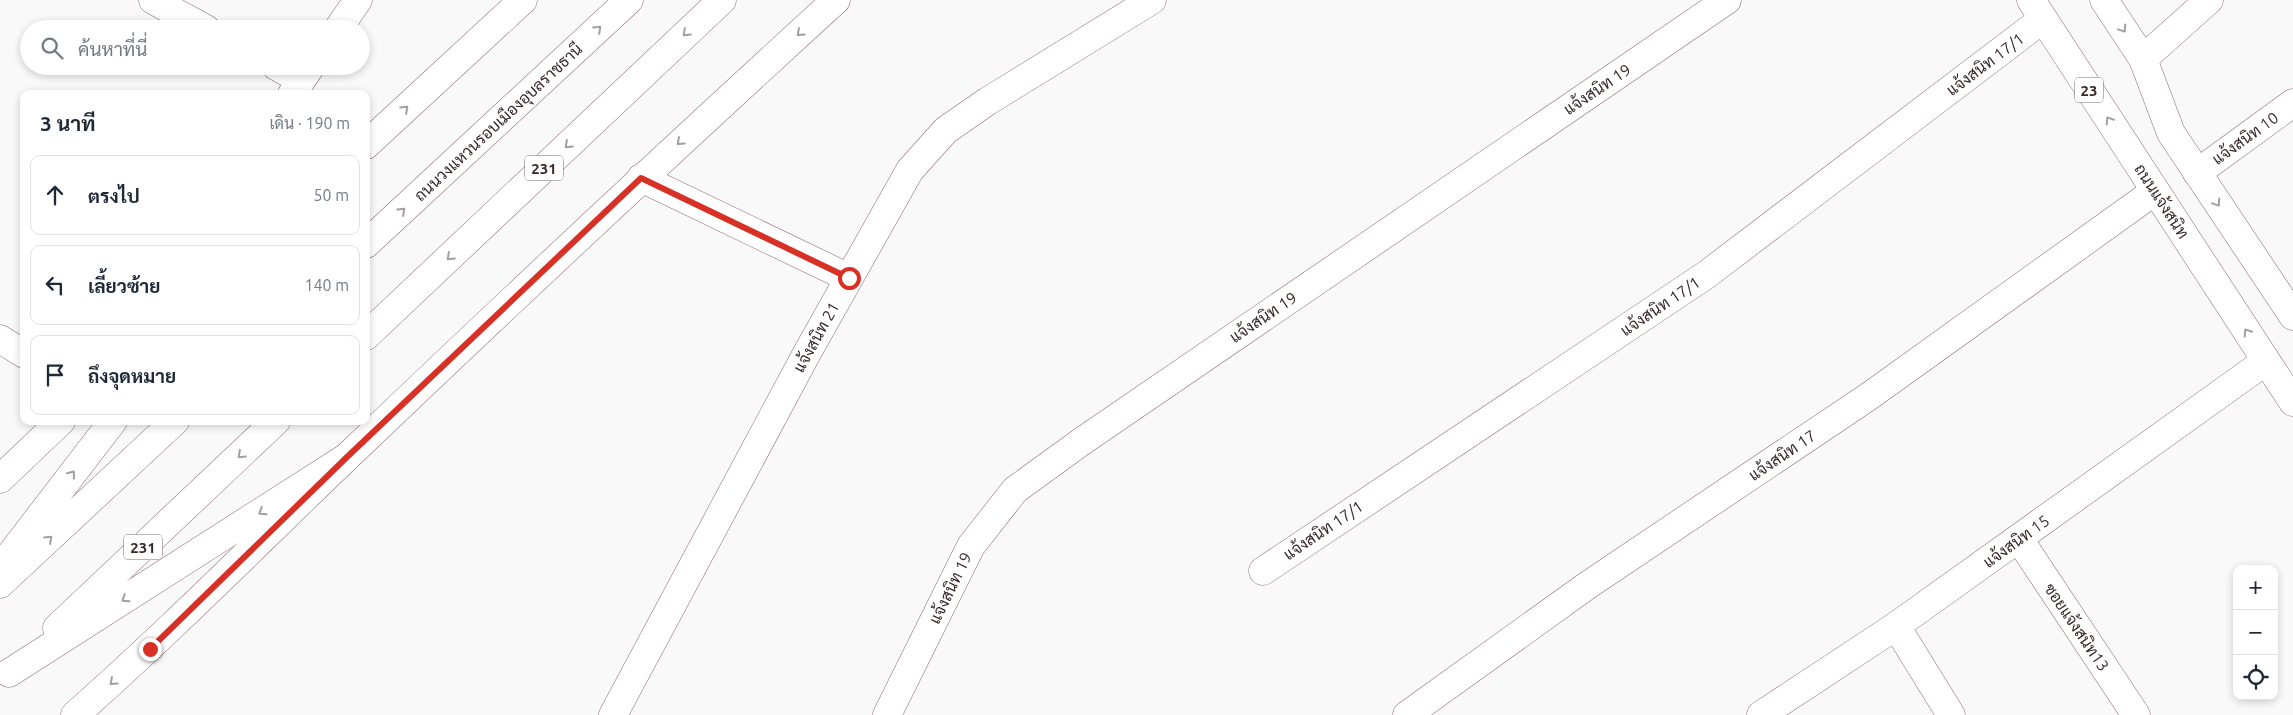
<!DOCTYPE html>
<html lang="th">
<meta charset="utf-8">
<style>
:root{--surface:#fff;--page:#f6f6f7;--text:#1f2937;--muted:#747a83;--line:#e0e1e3}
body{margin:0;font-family:Ubuntu,Sarabun,sans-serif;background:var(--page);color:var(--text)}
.controls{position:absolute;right:15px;bottom:15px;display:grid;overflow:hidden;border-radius:10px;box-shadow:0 2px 8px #0003}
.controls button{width:45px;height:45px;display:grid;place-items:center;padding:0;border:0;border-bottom:1px solid var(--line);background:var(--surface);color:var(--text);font:25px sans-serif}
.stop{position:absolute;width:15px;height:15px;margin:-11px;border:4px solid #d93025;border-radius:50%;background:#fff}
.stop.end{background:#d93025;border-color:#fff;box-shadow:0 1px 5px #0008}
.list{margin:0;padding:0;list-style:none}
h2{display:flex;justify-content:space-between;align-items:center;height:65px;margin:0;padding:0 20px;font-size:21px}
h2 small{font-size:16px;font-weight:400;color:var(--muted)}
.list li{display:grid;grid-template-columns:32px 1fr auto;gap:15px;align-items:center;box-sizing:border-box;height:80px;margin:0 10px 10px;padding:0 10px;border:1px solid var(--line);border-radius:10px}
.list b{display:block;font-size:19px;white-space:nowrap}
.list em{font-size:16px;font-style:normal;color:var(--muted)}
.icon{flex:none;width:28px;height:28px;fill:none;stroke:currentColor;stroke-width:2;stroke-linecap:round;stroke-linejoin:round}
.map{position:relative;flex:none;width:2293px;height:715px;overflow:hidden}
.search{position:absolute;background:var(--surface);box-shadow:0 2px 8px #0003;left:20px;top:20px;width:350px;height:55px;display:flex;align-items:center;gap:12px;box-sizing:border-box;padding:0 18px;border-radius:28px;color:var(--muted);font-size:19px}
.panel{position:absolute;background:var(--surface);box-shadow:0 2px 8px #0003;left:20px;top:90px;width:350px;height:335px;border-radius:10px}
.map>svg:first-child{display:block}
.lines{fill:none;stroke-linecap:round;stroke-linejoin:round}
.minor-casing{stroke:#8f6a6f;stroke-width:29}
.secondary-casing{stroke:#8f6a6f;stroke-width:29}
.primary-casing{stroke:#8f6a6f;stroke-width:29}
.trunk-casing{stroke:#8f6a6f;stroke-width:29}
.minor{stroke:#fff;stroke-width:28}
.secondary{stroke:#fff;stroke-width:28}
.primary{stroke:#fff;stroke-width:28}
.trunk{stroke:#fff;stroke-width:28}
.oneway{stroke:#a59e9f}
.route{stroke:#d93025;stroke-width:6}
.labels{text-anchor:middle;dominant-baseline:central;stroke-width:4;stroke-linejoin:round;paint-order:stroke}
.shield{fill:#fff;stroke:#746869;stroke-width:1}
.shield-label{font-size:15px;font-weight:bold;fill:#382729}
.street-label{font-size:16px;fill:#382729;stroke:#fff}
</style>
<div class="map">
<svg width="2293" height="715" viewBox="0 0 2293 715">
<rect width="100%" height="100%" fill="#f9f9f9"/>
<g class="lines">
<defs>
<g id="minor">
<path d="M153,0l53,29"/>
<path d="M338,29l20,-29"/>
<path d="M2143,59l66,-59"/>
<path d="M276,66l25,14"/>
<path d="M292,94l19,-28"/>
<path d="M2197,173l96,-70"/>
<path d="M641,178l208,100"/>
<path d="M0,339l24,15"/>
<path d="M2019,539l117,176"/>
<path d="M1263,571l443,-296 337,-256"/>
<path d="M1896,626l55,89"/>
<path d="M613,715l194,-362 103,-183 36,-40 42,-29 164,-101"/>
<path d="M887,715l84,-169 44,-56 66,-48 646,-442"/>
<path d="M1407,715l181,-130 280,-188 287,-206"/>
<path d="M1761,715l135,-89 370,-265"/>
</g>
<g id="secondary">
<path d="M366,145l157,-145"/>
<path d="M0,479l61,-58"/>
<path d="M75,715c95,-84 183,-173 274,-260 161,-154 323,-305 487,-455"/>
</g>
<g id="primary">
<path d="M2031,0l262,402"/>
<path d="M2104,0l39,59 28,74 122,183"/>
</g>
<g id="trunk">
<path d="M366,244l263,-244"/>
<path d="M366,336l356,-336"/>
<path d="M4,563l109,-142"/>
<path d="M0,584l175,-163"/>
<path d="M57,628l219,-207"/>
<path d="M9,673l338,-216"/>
</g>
</defs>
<use href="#minor" class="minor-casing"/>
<use href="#secondary" class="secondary-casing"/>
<use href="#primary" class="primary-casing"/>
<use href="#trunk" class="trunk-casing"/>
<use href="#minor" class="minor"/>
<use href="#secondary" class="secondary"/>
<use href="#primary" class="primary"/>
<use href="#trunk" class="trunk"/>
</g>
<defs><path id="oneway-chevron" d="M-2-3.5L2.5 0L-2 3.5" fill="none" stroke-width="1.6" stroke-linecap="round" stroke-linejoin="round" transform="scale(1.25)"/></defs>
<g class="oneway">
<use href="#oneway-chevron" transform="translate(598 29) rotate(-43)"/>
<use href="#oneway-chevron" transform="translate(2123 29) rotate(56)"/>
<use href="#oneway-chevron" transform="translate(686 33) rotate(137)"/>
<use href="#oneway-chevron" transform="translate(800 33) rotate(138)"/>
<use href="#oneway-chevron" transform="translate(405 109) rotate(-43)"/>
<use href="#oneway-chevron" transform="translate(2109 120) rotate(-123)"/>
<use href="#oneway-chevron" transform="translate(680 142) rotate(138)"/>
<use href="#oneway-chevron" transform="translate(568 145) rotate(137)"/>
<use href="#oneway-chevron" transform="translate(2217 203) rotate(56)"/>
<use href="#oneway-chevron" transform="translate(402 211) rotate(-43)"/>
<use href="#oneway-chevron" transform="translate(450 257) rotate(137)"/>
<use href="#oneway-chevron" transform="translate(2247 332) rotate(-123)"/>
<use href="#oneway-chevron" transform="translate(241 455) rotate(137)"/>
<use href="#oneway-chevron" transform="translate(72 474) rotate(-52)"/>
<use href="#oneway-chevron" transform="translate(262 512) rotate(147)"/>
<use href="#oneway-chevron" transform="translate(49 539) rotate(-43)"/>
<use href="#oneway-chevron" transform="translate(125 599) rotate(147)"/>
<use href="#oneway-chevron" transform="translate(113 682) rotate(138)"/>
</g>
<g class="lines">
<path class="route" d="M150,649l197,-192 294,-279 208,100"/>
</g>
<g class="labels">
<g class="shield">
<rect x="2075" y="77.5" width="28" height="25" rx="4"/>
<rect x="525" y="155.5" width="38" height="25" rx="4"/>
<rect x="124" y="534.5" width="38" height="25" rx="4"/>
</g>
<g class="shield-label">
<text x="2089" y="90">23</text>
<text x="544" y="168">231</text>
<text x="143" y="547">231</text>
</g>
<g class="street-label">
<text transform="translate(1985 64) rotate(-37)">แจ้งสนิท 17/1</text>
<text transform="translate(1597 89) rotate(-34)">แจ้งสนิท 19</text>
<text transform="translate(498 122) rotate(-43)">ถนนวงแหวนรอบเมืองอุบลราชธานี</text>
<text transform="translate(2245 138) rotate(-36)">แจ้งสนิท 10</text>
<text transform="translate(2162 201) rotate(57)">ถนนแจ้งสนิท</text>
<text transform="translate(1660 306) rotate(-34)">แจ้งสนิท 17/1</text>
<text transform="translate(1263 317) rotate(-34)">แจ้งสนิท 19</text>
<text transform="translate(816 337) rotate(-61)">แจ้งสนิท 21</text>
<text transform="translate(1782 455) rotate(-34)">แจ้งสนิท 17</text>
<text transform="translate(1323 530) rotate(-34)">แจ้งสนิท 17/1</text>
<text transform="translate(2016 541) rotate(-36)">แจ้งสนิท 15</text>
<text transform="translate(950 588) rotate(-64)">แจ้งสนิท 19</text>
<text transform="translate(2077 627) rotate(56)">ซอยแจ้งสนิท13</text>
</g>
</g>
</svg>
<div class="controls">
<button>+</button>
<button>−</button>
<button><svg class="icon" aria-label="locate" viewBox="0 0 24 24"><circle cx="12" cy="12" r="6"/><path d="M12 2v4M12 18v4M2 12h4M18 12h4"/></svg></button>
</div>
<div class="stop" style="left:849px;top:278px"></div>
<div class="stop end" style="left:150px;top:649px"></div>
<div class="search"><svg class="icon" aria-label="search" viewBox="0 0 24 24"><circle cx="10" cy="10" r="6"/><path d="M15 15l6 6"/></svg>ค้นหาที่นี่</div>
<section class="panel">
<h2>3 นาที<small>เดิน · 190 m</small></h2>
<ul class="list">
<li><svg class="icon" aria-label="ahead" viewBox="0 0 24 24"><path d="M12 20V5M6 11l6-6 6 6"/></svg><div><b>ตรงไป</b></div><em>50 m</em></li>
<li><svg class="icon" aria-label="left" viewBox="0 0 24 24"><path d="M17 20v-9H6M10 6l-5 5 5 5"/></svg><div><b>เลี้ยวซ้าย</b></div><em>140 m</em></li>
<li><svg class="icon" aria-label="arrive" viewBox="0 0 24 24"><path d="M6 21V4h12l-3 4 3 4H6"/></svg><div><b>ถึงจุดหมาย</b></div></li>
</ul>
</section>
</div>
